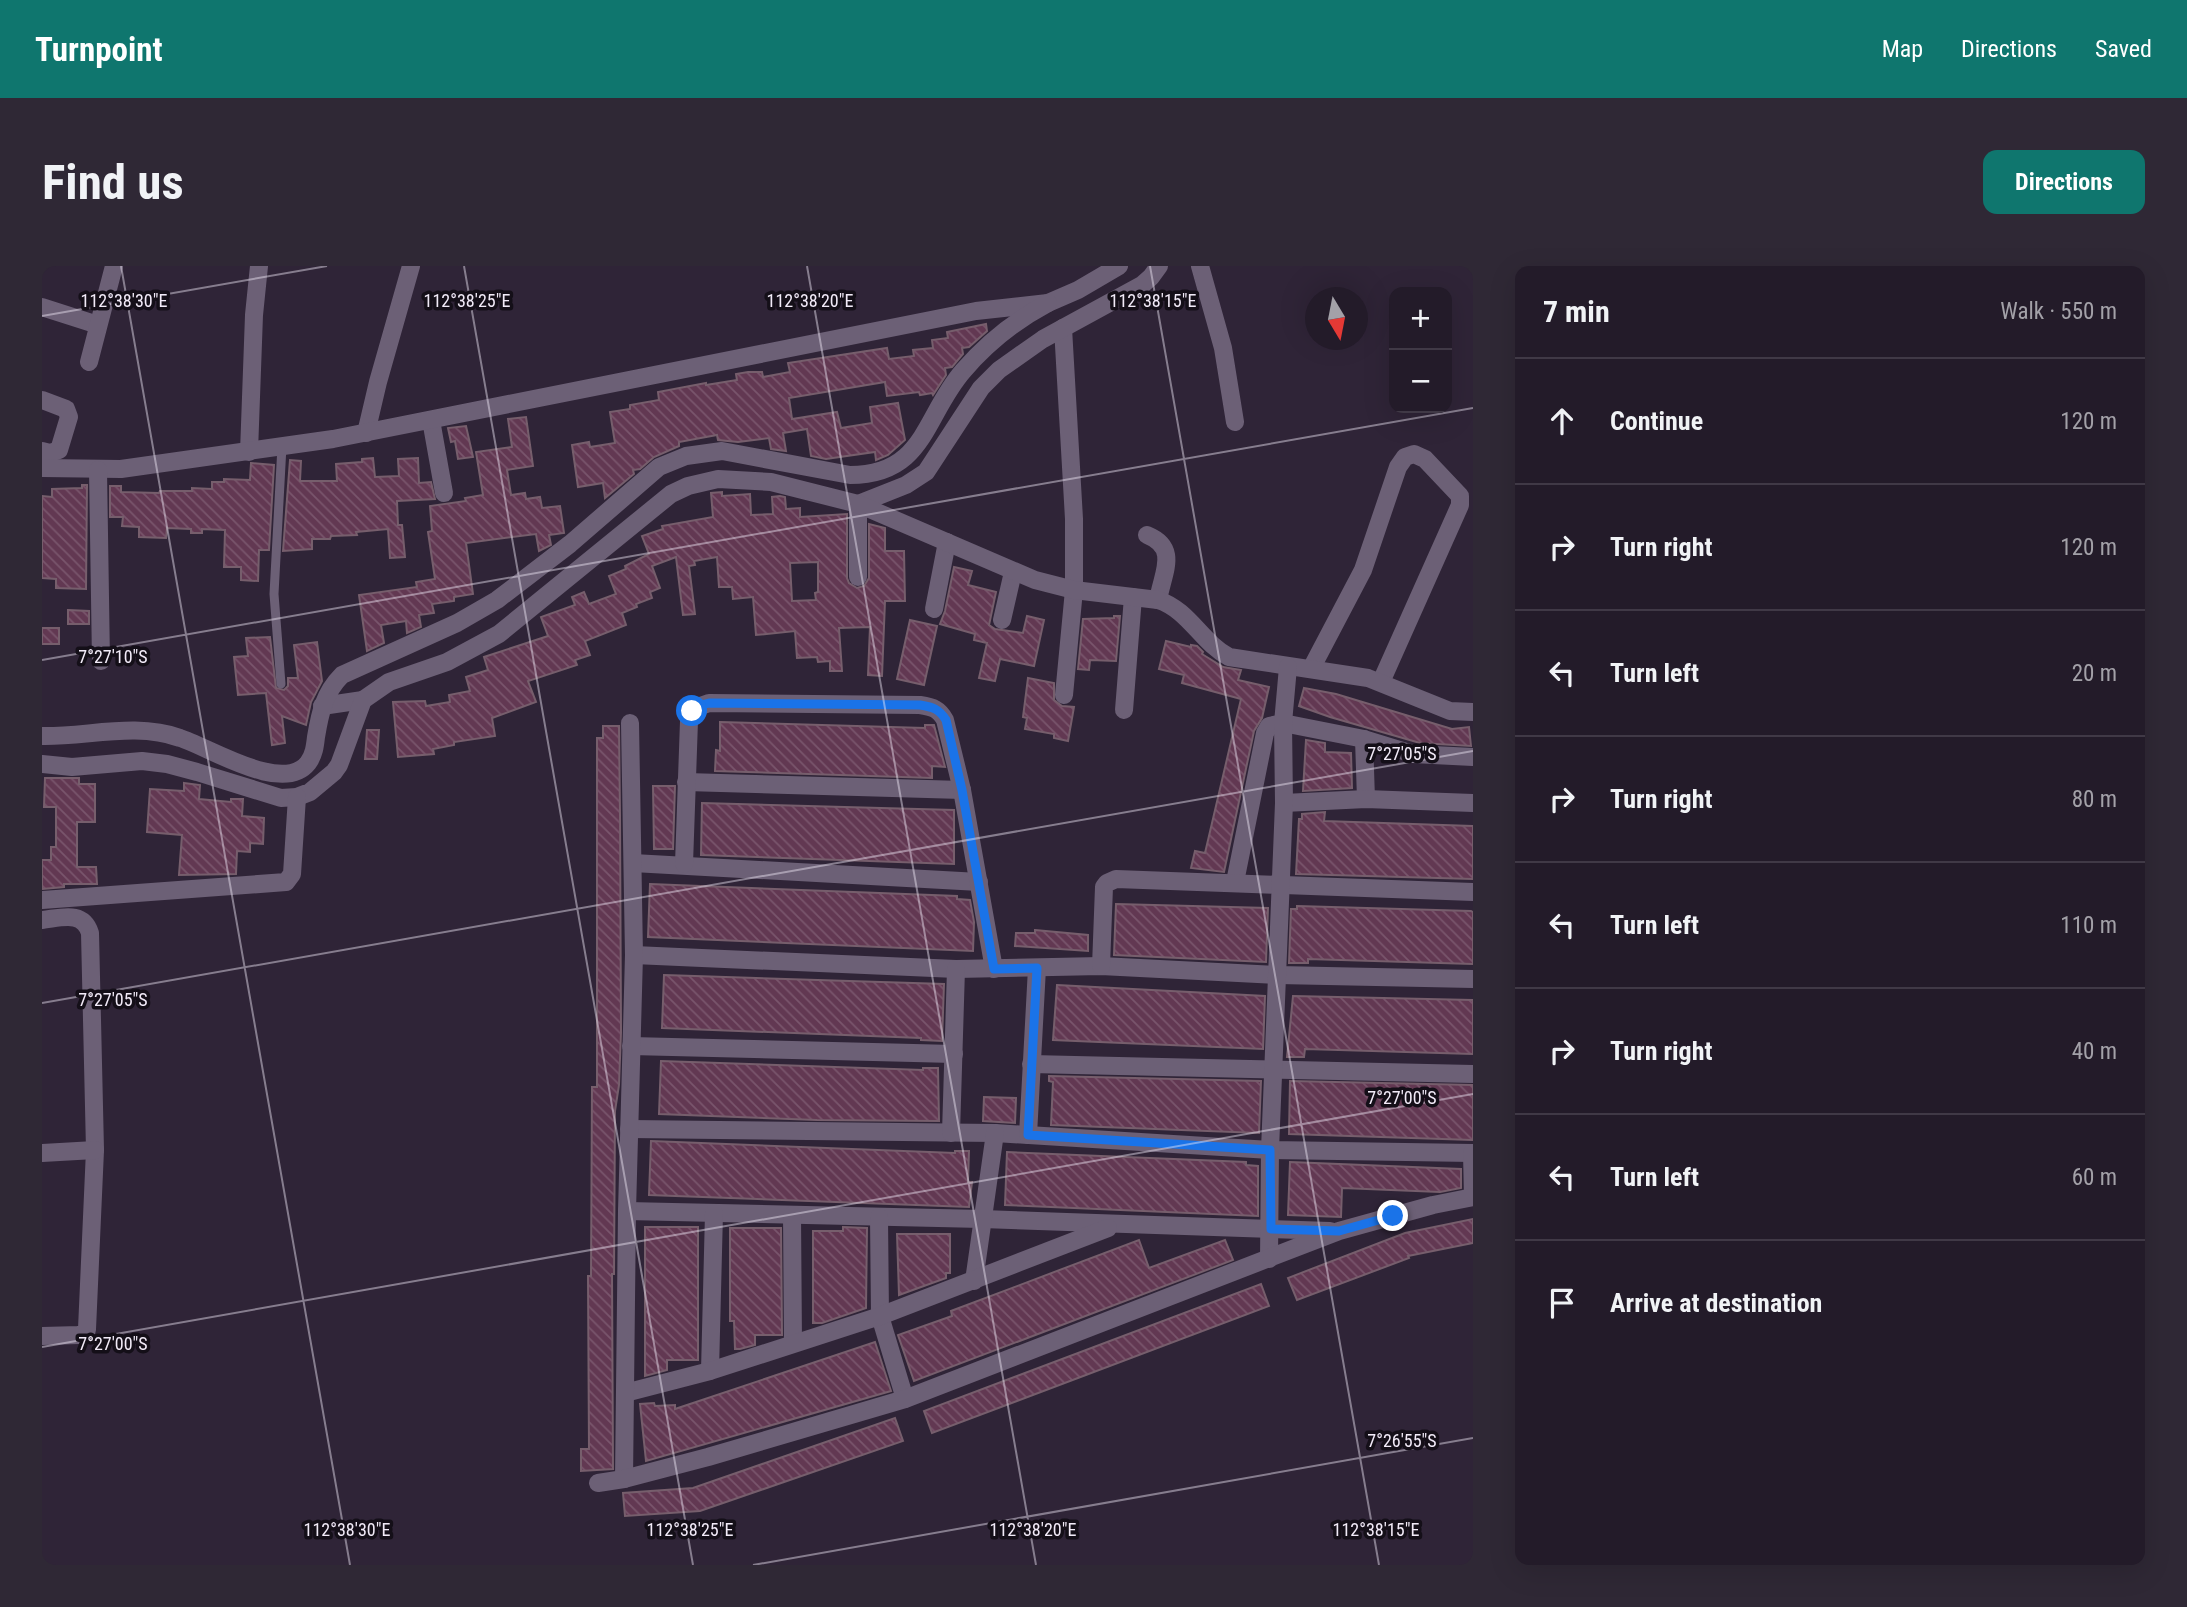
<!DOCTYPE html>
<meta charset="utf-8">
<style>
:root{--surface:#231b29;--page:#2f2835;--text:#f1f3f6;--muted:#a3a1a8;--line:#403946;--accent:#0f766e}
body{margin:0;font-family:"Roboto Condensed",sans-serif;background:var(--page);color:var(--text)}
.controls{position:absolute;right:21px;top:21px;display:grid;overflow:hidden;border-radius:14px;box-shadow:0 7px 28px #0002}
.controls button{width:63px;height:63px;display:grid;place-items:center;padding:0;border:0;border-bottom:2px solid var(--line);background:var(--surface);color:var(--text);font:35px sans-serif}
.compass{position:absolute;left:1263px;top:21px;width:63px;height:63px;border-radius:50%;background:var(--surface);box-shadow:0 7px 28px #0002;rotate:170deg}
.stop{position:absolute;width:21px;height:21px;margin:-16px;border:5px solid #1a73e8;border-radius:50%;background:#fff}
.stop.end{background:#1a73e8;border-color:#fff;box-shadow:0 2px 7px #0008}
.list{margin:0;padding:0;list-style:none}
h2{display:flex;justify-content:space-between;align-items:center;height:91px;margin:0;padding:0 28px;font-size:30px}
h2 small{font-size:23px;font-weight:400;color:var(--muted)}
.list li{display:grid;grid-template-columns:46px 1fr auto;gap:21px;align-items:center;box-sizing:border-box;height:126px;padding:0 28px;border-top:2px solid var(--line)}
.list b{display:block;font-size:26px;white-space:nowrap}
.list em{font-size:23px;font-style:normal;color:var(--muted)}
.icon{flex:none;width:38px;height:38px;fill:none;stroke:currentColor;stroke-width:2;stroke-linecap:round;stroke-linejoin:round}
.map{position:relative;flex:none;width:1431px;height:1299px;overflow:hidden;border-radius:14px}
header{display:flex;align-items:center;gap:42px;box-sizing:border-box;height:98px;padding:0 35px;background:var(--accent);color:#fff}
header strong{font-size:33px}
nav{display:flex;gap:38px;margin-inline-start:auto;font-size:24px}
.intro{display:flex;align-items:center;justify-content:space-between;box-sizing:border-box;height:168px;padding:0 42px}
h1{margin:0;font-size:49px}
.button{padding:18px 32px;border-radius:14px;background:var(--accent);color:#fff;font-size:24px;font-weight:700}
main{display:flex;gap:42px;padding:0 42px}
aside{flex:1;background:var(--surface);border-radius:14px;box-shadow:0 7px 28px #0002}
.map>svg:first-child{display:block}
.building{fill:url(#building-back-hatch);stroke:#765e6c;stroke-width:2;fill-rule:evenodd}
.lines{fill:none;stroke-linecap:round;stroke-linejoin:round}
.service{stroke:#6c6076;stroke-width:9}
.minor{stroke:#6c6076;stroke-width:18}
.route{stroke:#1a73e8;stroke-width:9}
.ticks{fill:none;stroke:#f2ebf8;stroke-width:2;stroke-opacity:0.45}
.ticks-label{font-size:18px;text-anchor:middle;fill:#f2ebf8;stroke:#140f18;stroke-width:7;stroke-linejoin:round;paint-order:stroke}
</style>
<header>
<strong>Turnpoint</strong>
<nav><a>Map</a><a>Directions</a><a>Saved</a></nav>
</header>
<div class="intro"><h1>Find us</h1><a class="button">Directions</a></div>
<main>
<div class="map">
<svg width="1431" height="1299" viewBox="0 0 1431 1299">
<defs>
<pattern id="building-back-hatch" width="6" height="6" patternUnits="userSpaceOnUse" patternTransform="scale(1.75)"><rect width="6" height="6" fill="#623852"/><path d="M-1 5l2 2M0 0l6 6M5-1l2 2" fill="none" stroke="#79556c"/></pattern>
</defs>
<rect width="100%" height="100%" fill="#2f2437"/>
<g class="building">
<path d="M944,58l1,7 -18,16 -7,1 1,6 -11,13 -7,1 1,7 -13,20 -1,-2 -12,2 -1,-3 -32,4 -2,-14 -96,16 3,21 45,-7 4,16 31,-5 -2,-16 28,-4 7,37 -17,15 -12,5 -1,-8 -49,7 -15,-3 -4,-27 -24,4 3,18 -15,-2 -2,-11 -31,4 -20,-2 -1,-5 -38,7v4l-25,11 -14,12 -7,1 1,4 -29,24 -2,-15 -25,4 -6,-42 17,-3 1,5 25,-4 -5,-31 20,-3v-4l29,-5 -1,-8 48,-9v2l31,-5 -1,-6 12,-2h14l1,5 27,-5 -2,-9 99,-15 2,11 25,-3 -1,-6 20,-2 -1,-8 16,-2 -1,-6z"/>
<path d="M484,151l7,49 -26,4 4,25 14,-2 1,6 14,-2 2,11 18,-2 4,27 -15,2 2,10 -12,6 -3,-17 -70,9 7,51 -19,3v4l-22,3 2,9 -15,2 2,12 -14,6 -1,-12 -25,4 3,18 -17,8 -8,-56 58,-8 -1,-5 19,-3 -7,-47 4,-1 -2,-25 36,-5 -1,-3 18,-3 -7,-43 36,-5 -4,-28z"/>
<path d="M424,160l7,31 -15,2 -3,-18 -4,1 -3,-14z"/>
<path d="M331,192l2,19 24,-1 -1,-17 20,-1 1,25 12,-1 4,17 -38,2 1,24h4l3,32 -15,1 -2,-29 -32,3 1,3 -26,1 -1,3h-18v10l-29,2 7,-91 11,1 -1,20h37l-1,-17 26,-2v-3z"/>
<path d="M209,197l23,2 -5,85h-10l-1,31 -17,-1v-13h-17l1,-37 -23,-1v4h-11v-4l-24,-1 -1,10 -27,-1v-10l-17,-1 1,-9h-13v-31h11v6l38,1 1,-2h32v-3l20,1v-7h12v-3l26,1z"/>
<path d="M40,219h5l-1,104 -30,-1v-9l-14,-1v-82l10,1v-8l30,-1z"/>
<path d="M680,226v4l28,-2 1,21 22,-1 -1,-17 8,-1 5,1 1,12 14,-1v9l47,-3v64l2,5 8,5 7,-2 5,-8v-54l16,4v23h19l1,50h-20l-3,75 -14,-1 2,-48 -31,1 3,43h-12v-10l-12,1 -1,-5 -20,1 -2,-27 -39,4 -3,-38 -20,2 -1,-12h-13l-2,-30 -23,4 1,4 -6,1 6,48 -12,1 -7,-58 -24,9 8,22 -10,4 2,6 -16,6 1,3 -15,6 4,12 -41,16 5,14 -15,5 2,5 -49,16 8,21 -44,16 3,18 -41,6v3l-21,4 1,5 -36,3 -5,-55 32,-1 1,5 24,-4 -1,-7 21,-4 -4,-14 22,-7 -4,-13 64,-21 -7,-19 34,-12 -3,-8 12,-5 5,12 27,-10 -7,-18 17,-7 -1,-3 24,-12 -7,-18 21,-7 -1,-3 51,-9 -2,-24zM776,296v30l-3,1 1,7 -24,1 -2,-38z"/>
<path d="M912,301l18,4 -4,14 28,7 -7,33 6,4 28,4 4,-17 17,4 -10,46 -34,-7 -5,22 -16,-3 8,-35 -13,-3 1,-6 -35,-10 5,-13z"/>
<path d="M26,344l21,1v13h-21z"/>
<path d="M1072,350h6l-4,45 -26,-1 -1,10 -11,-1 5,-50 31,-1z"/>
<path d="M868,354l27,6 -13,59 -27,-6z"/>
<rect x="0" y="362" width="17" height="16"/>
<path d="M228,371l6,51 8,2 4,-4v-8h10l-4,-33 23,-3 5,39 -11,21 -5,23 -24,-9 3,27 -13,2 -6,-52 -28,2 -4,-38 14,-1 -2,-18z"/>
<path d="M1124,375l25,6v-2l6,1 6,6 -1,2 21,13 18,3 -3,10 31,7 -7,31 -8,13 -30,141 -33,-4 4,-17 10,2 36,-154 -59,-16 2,-8 -25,-6z"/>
<path d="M986,412l26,5v17l8,6 12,1 -6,34 -14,-3v-4l-29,-5 2,-11 -4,-1z"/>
<path d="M1262,422l32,6 116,35 17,-2 2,19 -51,-3 -90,-26 -31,-11z"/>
<path d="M678,456l205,6v-3h9l11,42 -13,-1v12l-217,-7 1,-21 4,1z"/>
<path d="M561,460h16l1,89 1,217 -2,53 -4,26 -1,163h-2l1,195 -32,2v-22h8l-1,-173h3l1,-189h5v-349h6z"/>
<path d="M325,464h12l-2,29h-12z"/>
<path d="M1264,474l19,3v9l26,1 1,35 -49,3z"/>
<path d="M3,512h34v6h16v38h-18v45h19l1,17h-33v3l-22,2v-29h9v-13h5v-40h-12z"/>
<path d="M142,517l16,2 -1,14 32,3v-3h12l-1,17 22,2 -1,26 -13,-1v9l-13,-1 -1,23 -57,1 3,-40 -35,-3 3,-43 34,2z"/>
<path d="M611,520h22l-2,63h-19z"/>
<path d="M660,537l252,7v54l-253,-9z"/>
<path d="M1283,546l-1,9 149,5v53l-177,-5 3,-55h3v-5z"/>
<path d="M608,618l307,12v3l13,1 4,22 -1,29 -325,-14z"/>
<path d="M1074,638l152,4 -2,54 -152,-7z"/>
<path d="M1255,640l174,5 2,1v52l-165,-5v4h-19l2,-54h6z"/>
<path d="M993,664l53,5v16l-73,-5 1,-13h19z"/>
<path d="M622,709l280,9 -2,57 -21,-1v-2l-259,-10z"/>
<path d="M1015,719l208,11 -2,53 -210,-9z"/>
<path d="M1251,730l180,4v54l-168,-5 -1,8h-17z"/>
<path d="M619,795l262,9v-2h15l1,53 -122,-1 -158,-6z"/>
<path d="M1007,810l212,5 -2,52 -208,-8 2,-43 -4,-1z"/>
<path d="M1248,815l183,4v55l-184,-6z"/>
<path d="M942,831l32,1 -1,25 -32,-2z"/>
<path d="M609,875l304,12v-2h14l-1,31h4l-3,25 -320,-12z"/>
<path d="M965,886l239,10v3l12,1v50l-253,-11z"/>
<path d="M1248,896l171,7v19l-21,4 -98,-4 -1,29 -53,-2z"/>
<path d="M1431,953v24l-65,13 1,2 -112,42 -9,-22 117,-45z"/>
<path d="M603,961h53v133h-31v10l-22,6z"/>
<path d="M801,961l24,1 -1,80 -44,15h-9v-92h30z"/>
<path d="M688,962h51l1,107h-27v10l-15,4h-5l-1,-28h-4z"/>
<path d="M855,968h53v39h-4v5l-47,17z"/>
<path d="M1097,974l10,28 76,-28 8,20 -319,121 -16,-46 54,-19 -1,-5z"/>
<path d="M1219,1018l8,22 -337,127 -8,-22z"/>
<path d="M833,1076l16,49 -245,70 -6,-57 14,-1 1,3 20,-1v4z"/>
<path d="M853,1152l8,23 -203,70 -75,5 -2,-23 70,-5z"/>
</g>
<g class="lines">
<path class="service" d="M239,418l-7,-90 8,-148"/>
<g class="minor">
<path d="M1158,0l23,82 12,74"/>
<path d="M0,41l56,18"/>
<path d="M1021,62l11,191v71l-10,105"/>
<path d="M47,96l25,-96"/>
<path d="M0,134l24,9 3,8 -10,33 -9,3 -8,-2"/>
<path d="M389,154l13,73"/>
<path d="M324,167l12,-51 33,-116"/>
<path d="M207,186l5,-137 5,-49"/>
<path d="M0,202l79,1 212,-30 643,-128 72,-8 30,-13 41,-24"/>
<path d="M56,204l3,191"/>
<path d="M816,238l48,-19 20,-13 55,-84 18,-18 44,-31 99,-54 9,-8 8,-11"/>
<path d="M1105,269c32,13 16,37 11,65"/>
<path d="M816,311v-73"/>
<path d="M892,343l13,-67"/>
<path d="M960,354l11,-48"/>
<path d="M1269,403l52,-99 35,-103 7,-10 9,-3 11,5 35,37v9l-79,177"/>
<path d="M280,440l41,-6"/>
<path d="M1082,444l9,-113"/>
<path d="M0,470c45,1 94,-14 138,2 29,9 103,57 128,25 6,-8 7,-17 8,-26 4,-24 8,-44 26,-62l115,-52 40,-23 73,-56 89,-77 27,-11 36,-5 128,24c75,0 74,-59 113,-104 24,-28 53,-51 85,-68"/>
<path d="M1322,473l2,60"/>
<path d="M0,498l30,3 70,-6 25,3 30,8 84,26 16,-1 13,-5 24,-20 5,-7 24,-65 26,-18 58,-20 52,-28 172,-140 17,-8 30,-7 53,3 87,22 177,76 39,10 84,10c31,10 43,42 71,57l139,21 82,33 23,1"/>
<path d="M644,516l276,8"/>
<path d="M1242,537l82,-4 107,4"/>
<path d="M591,597l346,19"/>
<path d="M642,598l5,-143 6,-13 14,-5 211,2c13,2 19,4 25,15l17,70 32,179"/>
<path d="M1193,616l30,-149 4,-7 14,-3 81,16 49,15 60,3"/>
<path d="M0,634l244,-18 6,-8 5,-77"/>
<path d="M0,654c19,-2 41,-10 48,13l5,217 -8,179 -1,4 -7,2 -37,1"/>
<path d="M592,689l322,14 145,-3 177,9 195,4"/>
<path d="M1059,700l3,-79 3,-4 9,-4 357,13"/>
<path d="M589,780l323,8"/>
<path d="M989,798l442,10"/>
<path d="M587,863l366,4 275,17 203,3"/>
<path d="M909,867l5,-164"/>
<path d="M986,869l9,-167"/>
<path d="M0,887l53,-3"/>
<path d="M1430,887l1,44"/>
<path d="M585,945l355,8 348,12"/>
<path d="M750,949l1,128"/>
<path d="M837,951l1,99 25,83"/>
<path d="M1227,993l1,-109 14,-347 -1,-80 5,-56"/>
<path d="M932,1015l21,-148"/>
<path d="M668,1105l4,-158"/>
<path d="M583,1127l85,-22 170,-55 228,-88"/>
<path d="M582,1213l3,-268 7,-256 -4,-232"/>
<path d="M556,1217l26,-4 84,-22 197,-58 434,-168 94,-26 40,-8"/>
</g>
</g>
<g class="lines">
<path class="route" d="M650,445l6,-5 11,-3 211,2c13,2 19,4 26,15l16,70 32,179 43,-1 -9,167 242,15 1,79 68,2 54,-15"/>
</g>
<path class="ticks" d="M79,0l229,1299M422,0l229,1299M765,0l229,1299M1108,0l229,1299M0,50l285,-50M0,394l1431,-252M0,737l1431,-252M0,1081l1431,-253M711,1299l720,-127"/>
<g class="ticks-label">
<text x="82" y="41">112°38'30"E</text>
<text x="425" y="41">112°38'25"E</text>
<text x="768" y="41">112°38'20"E</text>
<text x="1111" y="41">112°38'15"E</text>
<text x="71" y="397">7°27'10"S</text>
<text x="1360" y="494">7°27'05"S</text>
<text x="71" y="740">7°27'05"S</text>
<text x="1360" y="838">7°27'00"S</text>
<text x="71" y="1084">7°27'00"S</text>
<text x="1360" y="1181">7°26'55"S</text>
<text x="305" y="1270">112°38'30"E</text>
<text x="648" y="1270">112°38'25"E</text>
<text x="991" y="1270">112°38'20"E</text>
<text x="1334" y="1270">112°38'15"E</text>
</g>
</svg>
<div class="controls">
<button>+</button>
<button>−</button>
</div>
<svg class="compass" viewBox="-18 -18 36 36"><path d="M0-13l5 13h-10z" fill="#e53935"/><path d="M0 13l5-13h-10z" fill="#a3a1a8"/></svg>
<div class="stop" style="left:650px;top:445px"></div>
<div class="stop end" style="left:1351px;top:950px"></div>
</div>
<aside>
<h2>7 min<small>Walk · 550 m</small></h2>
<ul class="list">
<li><svg class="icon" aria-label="ahead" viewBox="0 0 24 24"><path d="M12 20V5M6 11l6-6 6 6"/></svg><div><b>Continue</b></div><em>120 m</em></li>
<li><svg class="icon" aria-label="right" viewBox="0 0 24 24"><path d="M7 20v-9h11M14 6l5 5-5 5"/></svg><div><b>Turn right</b></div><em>120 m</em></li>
<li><svg class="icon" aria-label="left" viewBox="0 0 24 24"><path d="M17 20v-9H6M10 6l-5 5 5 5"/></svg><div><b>Turn left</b></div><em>20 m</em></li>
<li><svg class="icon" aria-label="right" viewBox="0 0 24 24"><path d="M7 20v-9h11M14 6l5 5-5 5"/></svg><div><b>Turn right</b></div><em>80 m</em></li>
<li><svg class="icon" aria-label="left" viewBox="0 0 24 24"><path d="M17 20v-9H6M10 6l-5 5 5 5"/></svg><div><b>Turn left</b></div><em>110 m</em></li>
<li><svg class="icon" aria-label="right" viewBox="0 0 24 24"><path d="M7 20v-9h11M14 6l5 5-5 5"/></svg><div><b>Turn right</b></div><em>40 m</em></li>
<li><svg class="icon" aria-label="left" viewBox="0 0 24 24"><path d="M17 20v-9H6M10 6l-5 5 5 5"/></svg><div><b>Turn left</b></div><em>60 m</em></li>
<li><svg class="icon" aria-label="arrive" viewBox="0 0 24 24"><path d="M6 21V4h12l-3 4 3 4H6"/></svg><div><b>Arrive at destination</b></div></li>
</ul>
</aside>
</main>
